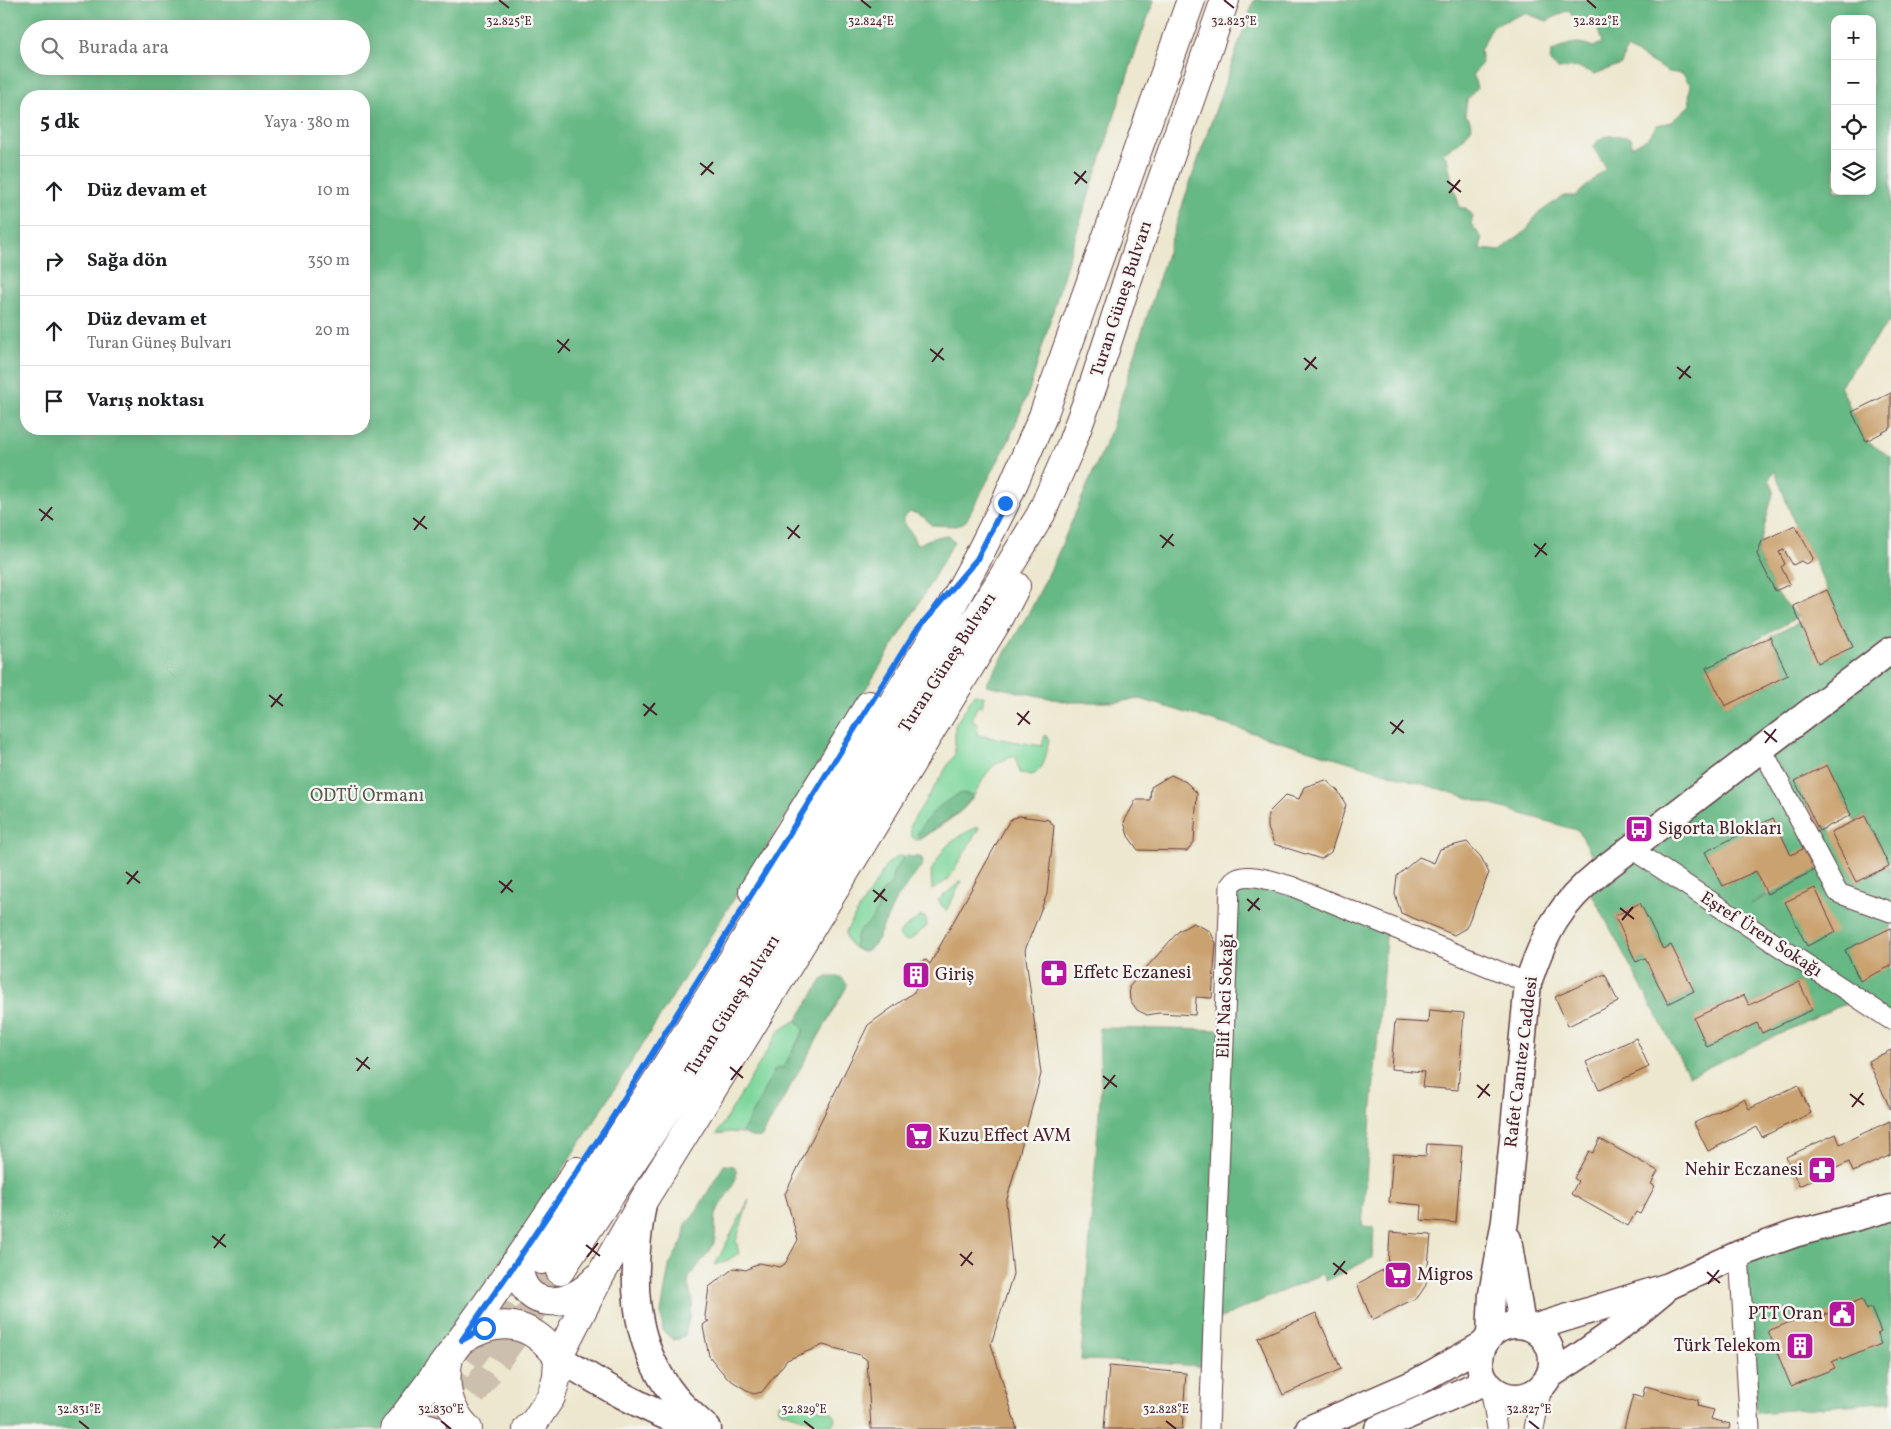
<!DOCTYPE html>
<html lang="tr">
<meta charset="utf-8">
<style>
:root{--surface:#fff;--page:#f6f6f6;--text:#202124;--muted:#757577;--line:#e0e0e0}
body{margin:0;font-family:Vollkorn,serif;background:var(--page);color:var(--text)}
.controls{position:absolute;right:15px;top:15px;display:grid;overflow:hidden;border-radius:10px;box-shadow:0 2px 12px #0003}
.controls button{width:45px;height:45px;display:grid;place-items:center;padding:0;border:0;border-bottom:1px solid var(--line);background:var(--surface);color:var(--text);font:25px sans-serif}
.stop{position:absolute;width:15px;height:15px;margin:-11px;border:4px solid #1a73e8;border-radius:50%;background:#fff}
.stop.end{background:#1a73e8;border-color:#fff;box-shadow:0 1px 5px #0008}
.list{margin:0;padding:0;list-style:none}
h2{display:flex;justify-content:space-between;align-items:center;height:65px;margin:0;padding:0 20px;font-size:21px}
h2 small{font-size:16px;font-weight:400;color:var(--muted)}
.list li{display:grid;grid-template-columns:32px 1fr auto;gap:15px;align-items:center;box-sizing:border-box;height:70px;padding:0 20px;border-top:1px solid var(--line)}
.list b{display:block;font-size:19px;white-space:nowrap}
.list p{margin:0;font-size:16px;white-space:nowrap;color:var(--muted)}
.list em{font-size:16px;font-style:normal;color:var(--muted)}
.icon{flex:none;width:28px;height:28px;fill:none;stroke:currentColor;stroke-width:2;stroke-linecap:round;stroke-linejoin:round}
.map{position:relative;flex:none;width:1891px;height:1429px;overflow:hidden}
.search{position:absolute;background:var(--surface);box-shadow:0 2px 12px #0003;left:20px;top:20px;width:350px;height:55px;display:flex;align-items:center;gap:12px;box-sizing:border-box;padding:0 18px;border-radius:28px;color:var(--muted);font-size:19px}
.panel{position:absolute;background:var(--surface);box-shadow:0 2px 12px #0003;left:20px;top:90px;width:350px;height:345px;border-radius:20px}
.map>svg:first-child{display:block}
.green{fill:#7ed79c;stroke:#647b64}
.forest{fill:#66b884;stroke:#586c58;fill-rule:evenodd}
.building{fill:#caa26f}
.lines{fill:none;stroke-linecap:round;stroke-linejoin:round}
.primary-tunnel{stroke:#ccbfad;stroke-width:28;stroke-dasharray:28 14;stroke-linecap:butt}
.street-casing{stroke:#623d43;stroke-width:21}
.secondary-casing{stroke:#623d43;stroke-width:29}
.primary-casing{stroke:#623d43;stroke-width:30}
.street{stroke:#fff;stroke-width:19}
.secondary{stroke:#fff;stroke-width:26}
.primary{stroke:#fff;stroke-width:28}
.route{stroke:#1a73e8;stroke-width:6}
.ticks{fill:none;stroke:#4a1f2b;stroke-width:2}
.labels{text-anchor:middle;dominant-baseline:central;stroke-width:5;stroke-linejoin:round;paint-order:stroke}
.street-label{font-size:18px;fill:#4a1f2b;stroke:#f6f6f2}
.park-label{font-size:18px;fill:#5a564d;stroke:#f6f6f2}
.poi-label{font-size:18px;fill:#4a1f2b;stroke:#f6f6f2;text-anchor:start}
.ticks-label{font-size:12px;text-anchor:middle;fill:#4a1f2b;stroke:#f6f6f2;stroke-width:5;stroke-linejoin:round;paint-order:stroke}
</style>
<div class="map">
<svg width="1891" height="1429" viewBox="0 0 1891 1429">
<rect width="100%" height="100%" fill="#f6f6f2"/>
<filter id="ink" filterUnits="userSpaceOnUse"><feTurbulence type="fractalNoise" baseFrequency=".02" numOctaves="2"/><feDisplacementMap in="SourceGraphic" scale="10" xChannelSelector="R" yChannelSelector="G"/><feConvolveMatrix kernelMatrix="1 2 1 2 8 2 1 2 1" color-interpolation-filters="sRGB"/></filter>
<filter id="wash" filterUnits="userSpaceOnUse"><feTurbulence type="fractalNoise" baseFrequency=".0096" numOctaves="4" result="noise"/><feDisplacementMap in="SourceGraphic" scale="20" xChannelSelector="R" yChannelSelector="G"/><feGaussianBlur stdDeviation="1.12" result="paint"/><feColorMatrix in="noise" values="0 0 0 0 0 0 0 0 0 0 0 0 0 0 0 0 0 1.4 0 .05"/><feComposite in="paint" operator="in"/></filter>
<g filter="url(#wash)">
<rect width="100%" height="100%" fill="#ece7ce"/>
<g class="green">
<path d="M975,694l9,2 -2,11 -5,-1 -5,15 6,3 -1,11 65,11 3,-11 4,4c-3,14 -3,30 -17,36l-12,-2 -5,-17c-36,10 -29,29 -50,51 -12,12 -30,22 -45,32l-4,1 -5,-4 -1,-11 45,-71v-29z"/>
<path d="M976,827h3v1l-30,51 -17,11 -1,-19c3,-5 11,-20 15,-24 8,-8 20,-14 30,-20z"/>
<path d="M899,856l20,1 4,5 -28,39 -20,43 -8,7h-8c-8,-5 -16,-12 -12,-22l41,-66z"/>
<path d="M961,881h1l-16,30 -8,-11z"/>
<path d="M921,916l5,2 1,8 -18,15 -6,-1 -4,-4 2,-5z"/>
<path d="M797,1020l7,9 -20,38 -9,3 -29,58 -4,5 -12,-1 -13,2 62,-103z"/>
<path d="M749,1200l-13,41 3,12 -13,8 -11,4z"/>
<path d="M786,1399l46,14 3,3c1,6 -2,9 -7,10l-47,-15 -2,-2v-5z"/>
</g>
<g class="forest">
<path d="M0,0h1154l-21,59 -61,188 -42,141 -21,52 -43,81 -9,5 -26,-1c-5,-7 -12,-12 -21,-13l-7,7c3,10 10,12 12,24l5,1c8,-5 18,-9 29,-8l5,6 -46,80 -313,498 -62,96 -152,213h-381zM29,29h332v37h-332zM26,96h338v333h-338z"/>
<path d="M1254,0h637v319l-51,67 26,55 25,16v404l-4,2 -22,-47 -11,5 -27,-55 -32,15 25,49 9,-4 27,56 33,-16 2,5v149l-34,-22 -168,78 -103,-193 15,-12 -22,-40 -439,-132 -25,3h-47l-82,-17 45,-76 21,-42 58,-134 75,-236zM1568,10l7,9 7,1 12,-3 8,26 -9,4c-16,-8 -28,-2 -42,5l-1,10 8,7 20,-2 17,7 26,-10 6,-16 42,24 14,2 8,12 -2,7 1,12 -19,17 -14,3 -8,12 -17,10 -1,-9c-15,-3 -29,-6 -38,9l13,21 -30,28h-13l-27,19 -9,15 -17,12 -9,9 -21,-2 2,-11 -11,-14 2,-8 -7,-8h-6l-7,-24 -6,-26 -4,-4 19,-14 10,-12 -3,-10 -4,-3 2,-15 10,-12 -4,-14 9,-11 -2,-13 13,-24 32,-13 22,8zM1835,19h37v172h-37zM1775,471l20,54 21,39 36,83 -33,15 -19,-40 -30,15 18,38 -63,31 -18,-38 91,-51 -23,-26 -18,-37 17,-64 -5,-11zM1773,818l18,37 33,11 -73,38 16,-10 -11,-23 -33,15 -17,-34zM1639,903l24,46 8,-4 23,46 -26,13 -23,-46 -9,4 -21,-46zM1798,982l14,28 -50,23 -5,-10 -50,24 -13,-29 49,-23 6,10z"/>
<path d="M962,793l11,2 -10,14 -43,30 -3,-4c8,-18 27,-35 45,-42z"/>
<path d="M904,856l15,1 3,1 1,4 -2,5 -26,34 -20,43 -8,7 -4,1 -9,-4 2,-11 5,-9c9,-3 13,-12 17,-20 -3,-13 5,-16 13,-24l2,-11z"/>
<path d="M1237,878l150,47 -25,301 12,1 -2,31 -46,23 -4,-7 -108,47 -2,46 -71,-5 -60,-2 20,-274 -2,-58 126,2z"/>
<path d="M827,977h14l6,6 -1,5 -84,148c-7,4 -13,0 -20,-3l33,-64 9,-2 20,-37 -7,-10 25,-40z"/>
<path d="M724,1165l10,1c9,11 -9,30 -15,41 -7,12 -1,27 -6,39l-24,32 -1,6 5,19 -8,32 -6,4 -5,1 -11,-9 -2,-18 8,-47 14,-26 3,-16 8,-9z"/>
<path d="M1891,1208v193l-134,12 -18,-159z"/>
</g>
<g id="blocks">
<g class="building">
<path d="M1891,393v35l-25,13 -14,-29z"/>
<path d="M1795,525l18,33 -1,3 -6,3 -5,-3 -8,4 -9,-15 -5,2 6,12 -4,3 9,17 -15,7 -18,-37 5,-13z"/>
<path d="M1827,590l26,57 -35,16 -25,-57z"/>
<path d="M1770,637l18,38 -63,31 -19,-38z"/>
<path d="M1827,765l24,50 -32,16 -24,-50z"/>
<path d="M1171,775l15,7 11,11 -3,49 -7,9 -49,-1 -10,-14 -4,-14 12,-22h14l1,-13z"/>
<path d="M1326,780l12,11 8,14 -15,47 -10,7 -47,-15 -6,-16v-15l18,-18 13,4 5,-12z"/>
<path d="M1019,816l30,4 5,6 -7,68 -22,56 16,124 -35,129 7,71 -22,70 26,85h-146l-4,-69 -7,-5 -37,-10 -36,15 -25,32 -9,2 -26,-16 -18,-22 -6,-29 1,-3 5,-3h-2l-2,-5 4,-29 25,-19 12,2 13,-7 21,4 5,-3 13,-24 -13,-46 83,-169 46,-33 7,-12 -8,5 -6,-5 4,-9 12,-10 3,-1 4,4 78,-141 3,-4z"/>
<path d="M1865,816l24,50 -33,16 -25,-50z"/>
<path d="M1773,818l18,37 21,-11 11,22 -56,28 -11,-23 -33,15 -18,-34z"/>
<path d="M1467,842l14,15 8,16 -23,55 -12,7 -53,-22 -6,-19 2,-18 22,-19 15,6 6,-14z"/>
<path d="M1815,888l21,44 -29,14 -22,-44z"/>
<path d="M1640,903l23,46 8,-4 23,46 -26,13 -23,-46 -9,4 -21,-46z"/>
<path d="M1193,923l17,8 6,12 -4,55 -16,-1 -1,18 -36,-2 -12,2 -10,-5 -7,-10 -1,-13 50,-56z"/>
<path d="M1891,928v38l-31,15 -15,-31z"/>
<path d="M1605,974l13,28 -50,24 -13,-29z"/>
<path d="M1799,982l13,28 -50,23 -5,-10 -50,24 -13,-29 50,-23 5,10z"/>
<path d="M1429,1010l35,3 -6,77 -36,-3 2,-15 -33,-3 4,-48 33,2z"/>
<path d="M1636,1038l13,29 -50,23 -13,-28z"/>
<path d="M1891,1050v60l-23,-49z"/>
<path d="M1798,1085l13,28 -49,24 -5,-10 -49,24 -14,-28 50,-24 5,10z"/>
<path d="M1890,1121l1,34 -38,17 -4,-10 -50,24 -13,-29 50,-23 4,10z"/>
<path d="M1600,1139l58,32 -7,13 4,2 -15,28 -4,-2 -8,14 -57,-32 7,-13 -4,-3 15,-27 4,2z"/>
<path d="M1427,1144l35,2 -6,77 -35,-3 1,-15 -33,-3 4,-48 33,2z"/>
<path d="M1390,1232l41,3 -5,50 -8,12 -46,23 -15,-36 31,-17z"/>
<path d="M1862,1299l5,11 4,-2 10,24 -4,2 4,10 -39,16 -1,-2 -9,4 3,6 -44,18 -23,-55 44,-18 4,9 9,-4 -1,-3z"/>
<path d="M1316,1313l25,56 -58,26 -25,-57z"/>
<path d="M1109,1366l77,7 -4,56h-78z"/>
<path d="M1645,1386l53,14 -1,6 17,4 -3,9 19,5 -1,5h-105l9,-34 9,3z"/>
</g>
</g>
</g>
<g filter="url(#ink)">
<use href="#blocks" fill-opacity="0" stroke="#623d43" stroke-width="1"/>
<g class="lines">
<g class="primary-tunnel">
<path d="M420,1429l117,-164"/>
<path d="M448,1429l112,-158"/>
</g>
<defs>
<g id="street">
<path d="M1762,749l76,144 53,19"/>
<path d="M1630,848l261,172"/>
<path d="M1739,1254l11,175"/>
<path d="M1490,1386l7,43"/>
<path d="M1209,1429l21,-543c10,-19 45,-4 61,0l237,97"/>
<path d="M1534,1429l8,-43"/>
</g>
<g id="secondary">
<path d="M643,1203c-12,67 -14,138 32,194 10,12 22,22 33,32"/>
<path d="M1508,1239l14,86"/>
<circle cx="1516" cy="1361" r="36"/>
<path d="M1533,1328l136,-42 70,-32 55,-20 97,-26"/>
<path d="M1490,1335l2,-41 13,-73 23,-238c17,-51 31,-78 73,-112l290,-221"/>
<path d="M558,1357c45,29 89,54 140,72"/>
<path d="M1549,1376c40,-25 78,-53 114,-84"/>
<path d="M1309,1429l106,-46 69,-39"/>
<path d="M1378,1429l108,-48"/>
</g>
<g id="primary">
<path d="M753,891l116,-186"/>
<path d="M519,1258c-3,54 49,53 77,21"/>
<path d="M541,1260l120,-186 162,-259 117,-188 37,-68 28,-56 38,-87 148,-416"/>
<path d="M560,1271l122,-184 319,-507 40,-66 29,-66 25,-68 41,-126 89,-254"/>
<path d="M462,1340c37,-24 69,-19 96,17"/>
<path d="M449,1357c-6,28 -2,51 19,72"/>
<path d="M395,1428l20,-4 17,5"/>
<path d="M394,1429c65,-83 125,-170 183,-258"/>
<path d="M527,1429l8,-8 16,-24 6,-21 1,-19 42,-81 43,-75 103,-166 254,-418 16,-31"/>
</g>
</defs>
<use href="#street" class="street-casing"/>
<use href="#secondary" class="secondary-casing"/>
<use href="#primary" class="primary-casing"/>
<use href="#street" class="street"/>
<use href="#secondary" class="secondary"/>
<use href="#primary" class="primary"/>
</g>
</g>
<g class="lines" filter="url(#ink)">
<path class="route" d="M484,1328l-22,12 57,-82 85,-127 311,-499 62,-73 28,-56"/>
</g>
<path class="ticks" d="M499,0l10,8M861,0l10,8M1224,0l10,8M1587,0l9,8M700,163l14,11M1074,172l13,11M701,175l12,-13M1447,181l14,11M1075,184l11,-13M1449,193l11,-13M557,340l13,11M930,349l14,11M558,353l11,-14M1304,358l13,11M932,362l11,-14M1677,367l14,11M1305,370l11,-13M1679,379l11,-13M39,509l14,11M413,518l14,11M41,521l11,-14M787,527l13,11M414,530l11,-14M1160,535l14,11M788,539l11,-14M1534,544l13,11M1162,548l11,-14M1535,557l11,-14M269,695l14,11M643,704l14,11M271,707l11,-13M1017,713l13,11M644,716l11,-13M1390,722l14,11M1018,725l11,-14M1764,731l13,11M1392,734l11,-14M1765,743l11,-14M126,872l14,11M499,881l14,11M127,884l11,-13M873,890l14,11M501,893l11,-13M1247,899l13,11M874,902l11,-13M1620,908l14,11M1248,911l11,-13M1622,920l11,-13M356,1058l14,11M730,1067l13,11M357,1071l11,-14M1103,1076l14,11M731,1080l11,-14M1477,1085l13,11M1104,1089l11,-14M1850,1094l14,11M1478,1098l11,-14M1852,1107l11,-14M212,1236l14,11M586,1245l14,11M214,1248l11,-14M960,1254l13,11M587,1257l11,-14M1333,1263l14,11M961,1266l11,-14M1707,1272l13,11M1334,1275l11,-14M1708,1284l11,-14M79,1421l10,8M441,1421l10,8M804,1421l10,8M1166,1421l10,8M1529,1421l10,8"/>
<defs>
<symbol id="bus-square" viewBox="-11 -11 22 22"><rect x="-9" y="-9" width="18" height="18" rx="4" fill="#b5179e" stroke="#f6f6f2"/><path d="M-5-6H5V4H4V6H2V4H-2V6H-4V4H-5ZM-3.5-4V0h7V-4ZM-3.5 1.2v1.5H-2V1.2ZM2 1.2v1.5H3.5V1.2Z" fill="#fff"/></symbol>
<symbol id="pharmacy-square" viewBox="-11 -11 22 22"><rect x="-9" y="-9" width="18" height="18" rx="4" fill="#b5179e" stroke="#f6f6f2"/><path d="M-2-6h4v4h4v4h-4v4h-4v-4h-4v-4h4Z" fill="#fff"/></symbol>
<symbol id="building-square" viewBox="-11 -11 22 22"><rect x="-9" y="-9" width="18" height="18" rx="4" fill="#b5179e" stroke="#f6f6f2"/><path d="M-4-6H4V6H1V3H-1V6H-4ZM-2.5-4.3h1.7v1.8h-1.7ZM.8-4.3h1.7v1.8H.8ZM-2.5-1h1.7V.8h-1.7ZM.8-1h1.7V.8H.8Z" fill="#fff"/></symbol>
<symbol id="supermarket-square" viewBox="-11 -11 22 22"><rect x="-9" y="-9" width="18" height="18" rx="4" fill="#b5179e" stroke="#f6f6f2"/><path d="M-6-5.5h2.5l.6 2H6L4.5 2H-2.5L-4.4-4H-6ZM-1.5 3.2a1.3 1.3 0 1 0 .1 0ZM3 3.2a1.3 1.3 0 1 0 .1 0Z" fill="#fff"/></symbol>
<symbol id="civic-square" viewBox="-11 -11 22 22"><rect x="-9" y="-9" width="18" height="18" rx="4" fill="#b5179e" stroke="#f6f6f2"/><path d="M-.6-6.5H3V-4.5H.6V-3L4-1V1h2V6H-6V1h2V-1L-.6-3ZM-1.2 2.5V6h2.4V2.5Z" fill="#fff"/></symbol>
</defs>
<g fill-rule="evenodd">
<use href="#bus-square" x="1623" y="813" width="32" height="32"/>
<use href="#pharmacy-square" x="1038" y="957" width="32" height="32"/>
<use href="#building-square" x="900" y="959" width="32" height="32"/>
<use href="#supermarket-square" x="903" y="1120" width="32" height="32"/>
<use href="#pharmacy-square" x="1806" y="1154" width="32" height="32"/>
<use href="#supermarket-square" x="1382" y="1259" width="32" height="32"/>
<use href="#civic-square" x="1826" y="1298" width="32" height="32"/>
<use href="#building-square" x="1784" y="1330" width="32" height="32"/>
</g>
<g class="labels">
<g class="street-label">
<text transform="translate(1122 299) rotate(-72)">Turan Güneş Bulvarı</text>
<text transform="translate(948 663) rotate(-57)">Turan Güneş Bulvarı</text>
<text transform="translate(1761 935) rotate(33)">Eşref Üren Sokağı</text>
<text transform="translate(1226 996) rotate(-88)">Elif Naci Sokağı</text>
<text transform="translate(733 1006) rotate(-58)">Turan Güneş Bulvarı</text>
<text transform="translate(1522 1062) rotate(-83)">Rafet Canıtez Caddesi</text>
</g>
<g class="park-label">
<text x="367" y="796">ODTÜ Ormanı</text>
</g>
<g class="poi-label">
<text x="1658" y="829">Sigorta Blokları</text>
<text x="1073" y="973">Effetc Eczanesi</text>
<text x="935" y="975">Giriş</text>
<text x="938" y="1136">Kuzu Effect AVM</text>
<text x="1803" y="1170" text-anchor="end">Nehir Eczanesi</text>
<text x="1417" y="1275">Migros</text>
<text x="1823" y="1314" text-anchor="end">PTT Oran</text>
<text x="1781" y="1346" text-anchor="end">Türk Telekom</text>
</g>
</g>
<g class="ticks-label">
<text x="1234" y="25">32.823°E</text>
<text x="509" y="25">32.825°E</text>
<text x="871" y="25">32.824°E</text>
<text x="1596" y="25">32.822°E</text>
<text x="79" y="1413">32.831°E</text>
<text x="441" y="1413">32.830°E</text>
<text x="804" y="1413">32.829°E</text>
<text x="1166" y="1413">32.828°E</text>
<text x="1529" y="1413">32.827°E</text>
</g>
</svg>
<div class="controls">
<button>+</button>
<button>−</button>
<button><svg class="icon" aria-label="locate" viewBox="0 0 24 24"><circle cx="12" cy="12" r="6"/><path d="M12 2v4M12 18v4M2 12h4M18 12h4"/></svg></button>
<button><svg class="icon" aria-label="layers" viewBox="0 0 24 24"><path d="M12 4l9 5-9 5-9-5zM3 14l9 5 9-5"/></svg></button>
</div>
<div class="stop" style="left:484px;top:1328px"></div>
<div class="stop end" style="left:1005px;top:503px"></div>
<div class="search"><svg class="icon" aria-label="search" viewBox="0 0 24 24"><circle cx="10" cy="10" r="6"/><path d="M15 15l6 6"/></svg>Burada ara</div>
<section class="panel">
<h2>5 dk<small>Yaya · 380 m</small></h2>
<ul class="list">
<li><svg class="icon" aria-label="ahead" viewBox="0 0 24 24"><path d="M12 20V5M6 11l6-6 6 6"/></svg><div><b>Düz devam et</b></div><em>10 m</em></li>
<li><svg class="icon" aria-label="right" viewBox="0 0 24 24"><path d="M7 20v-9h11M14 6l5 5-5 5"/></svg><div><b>Sağa dön</b></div><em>350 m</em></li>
<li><svg class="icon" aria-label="ahead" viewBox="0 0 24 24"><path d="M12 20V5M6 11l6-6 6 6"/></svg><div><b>Düz devam et</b><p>Turan Güneş Bulvarı</p></div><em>20 m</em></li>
<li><svg class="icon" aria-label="arrive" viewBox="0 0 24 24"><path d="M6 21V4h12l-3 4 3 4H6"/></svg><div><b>Varış noktası</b></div></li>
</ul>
</section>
</div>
